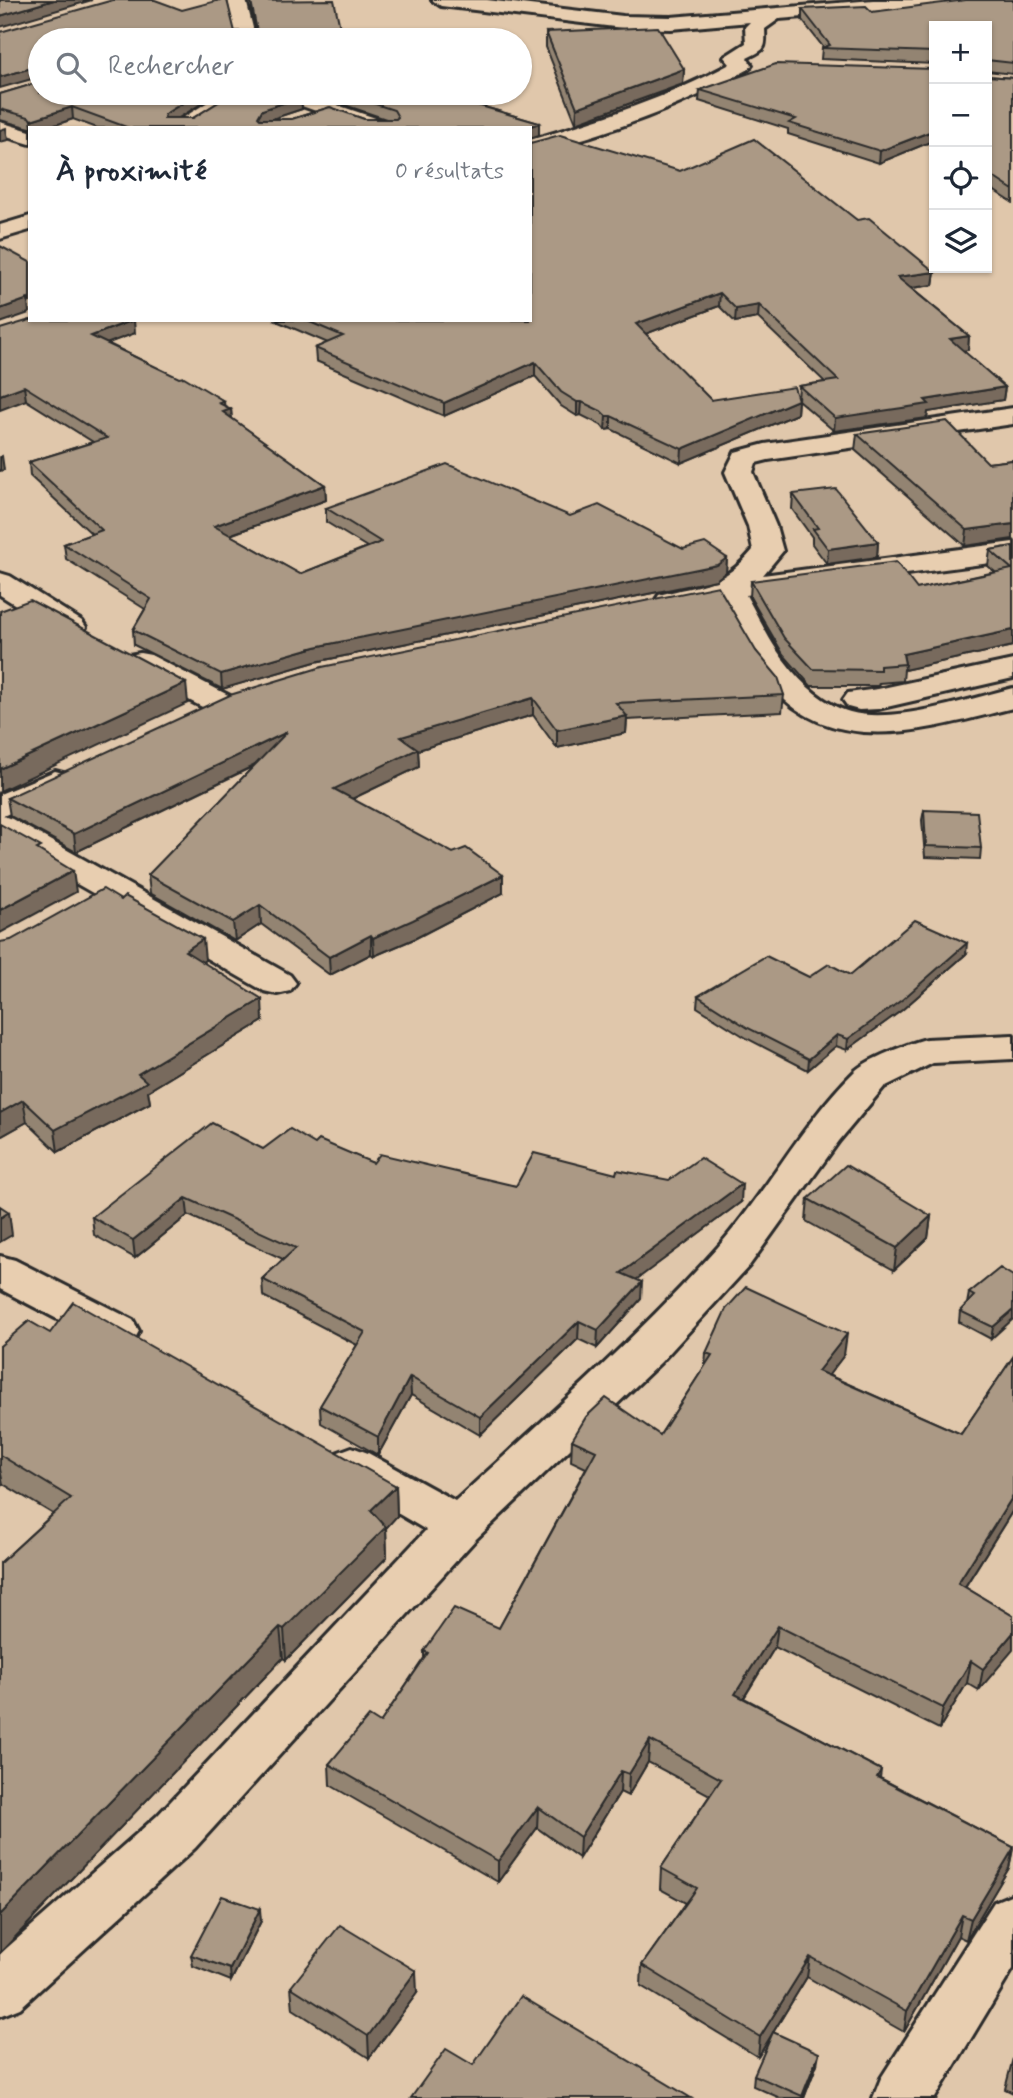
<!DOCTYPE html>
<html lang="fr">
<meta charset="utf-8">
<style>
:root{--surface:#fff;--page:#f6f6f7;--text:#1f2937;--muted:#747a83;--line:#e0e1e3}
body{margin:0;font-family:Mynerve,sans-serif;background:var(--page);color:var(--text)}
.controls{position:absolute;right:21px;top:21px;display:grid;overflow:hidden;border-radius:0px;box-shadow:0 2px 5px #0004}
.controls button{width:63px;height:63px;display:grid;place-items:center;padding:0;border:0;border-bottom:2px solid var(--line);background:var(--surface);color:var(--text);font:35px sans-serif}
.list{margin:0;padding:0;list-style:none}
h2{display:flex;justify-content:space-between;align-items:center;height:91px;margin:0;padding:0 28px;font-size:30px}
h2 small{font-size:23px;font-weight:400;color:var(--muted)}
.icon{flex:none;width:38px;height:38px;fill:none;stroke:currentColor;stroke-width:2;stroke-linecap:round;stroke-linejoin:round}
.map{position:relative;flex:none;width:1013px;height:2098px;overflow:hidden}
.search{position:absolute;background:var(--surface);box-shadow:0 2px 5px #0004;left:28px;top:28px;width:504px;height:77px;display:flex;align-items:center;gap:18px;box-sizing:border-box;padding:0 24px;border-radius:38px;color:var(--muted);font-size:26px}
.panel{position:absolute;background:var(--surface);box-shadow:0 2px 5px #0004;left:28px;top:126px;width:504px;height:196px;border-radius:0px}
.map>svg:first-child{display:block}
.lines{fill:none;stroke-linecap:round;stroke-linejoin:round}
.minor-casing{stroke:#2b2b2b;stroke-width:6}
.minor{fill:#e8ceb0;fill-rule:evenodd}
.wall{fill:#938472;stroke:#2b2b2b;stroke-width:2}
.shaded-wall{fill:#786b5d;stroke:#2b2b2b;stroke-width:2}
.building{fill:#ab9985;stroke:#2b2b2b;stroke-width:2}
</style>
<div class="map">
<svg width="1013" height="2098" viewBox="0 0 1013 2098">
<rect width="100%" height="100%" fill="#e0c7ab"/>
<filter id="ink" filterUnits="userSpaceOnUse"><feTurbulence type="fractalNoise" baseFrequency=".0143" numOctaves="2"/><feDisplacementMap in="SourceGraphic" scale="14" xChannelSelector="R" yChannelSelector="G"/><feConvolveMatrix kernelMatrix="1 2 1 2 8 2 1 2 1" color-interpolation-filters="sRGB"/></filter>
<g filter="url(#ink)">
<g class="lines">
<defs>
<g id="minor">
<path d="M228,0h18l10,40h-20z"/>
<path d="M432,0h55l136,16 48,1 202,-17h74l-9,6 -159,13 -14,10c1,21 0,20 -18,29l5,7 -3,4c-67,38 -144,66 -219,84v-13c68,-20 137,-42 200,-76l-6,-7 22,-14 -1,-16 5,-5 -79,7 -48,-1 -182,-22z"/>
<path d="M222,93h24l-54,35h-25z"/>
<path d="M273,93h29l91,31 3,4h-31l-89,-31z"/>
<path d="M0,122l30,9v13l-30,-9z"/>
<path d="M30,216v14l-30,9v-14z"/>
<path d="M1013,408v16l-245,36 -12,3 -3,9 23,54 7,25 -20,24 250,-33v18l-267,35c13,23 24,48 41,69 15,20 38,41 63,48 44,12 119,-13 163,-24v20c-80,20 -178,52 -241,-21 -22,-26 -37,-57 -54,-87l-48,10 -11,-3 -4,-6 4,-6c43,-11 64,-9 94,-45l-5,-24 -23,-54 10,-20 30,-8z"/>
<path d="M0,573l10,3 72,45 4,6 -4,6 -11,3 -11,-3 -60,-38z"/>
<path d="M140,653l11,2 79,41 5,7 -5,7 -11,3 -11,-3 -79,-41 -5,-7 5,-7z"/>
<path d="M1013,660v18l-135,31 -19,1 -11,-3 -5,-7 5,-7 30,-4z"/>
<path d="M55,771l12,3 5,7 -5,7 -64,28 9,3 278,156 6,8 -6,8 -13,3 -13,-3 -264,-151v-46z"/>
<path d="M1013,1035v24l-80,4 -49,24 -45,54 -90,125 -88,96 -185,177 -281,309 -175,160 -20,8v-62l157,-138 269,-286 -90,-53 -7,-12 7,-12 16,-6 16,6 87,48c89,-82 182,-163 263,-254 49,-55 83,-123 136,-175 13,-13 54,-28 72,-33z"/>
<path d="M0,1256l15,4 118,60 6,11 -6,11 -16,5 -16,-5 -101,-53z"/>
<path d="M1013,1894v75l-78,129h-62l8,-20 113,-176z"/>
</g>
</defs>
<use href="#minor" class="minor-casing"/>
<use href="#minor" class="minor"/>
</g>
<g class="wall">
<path d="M1013,0v74l-26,-3 -53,-45v38l-113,-5 1,-11 1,-1 -21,-27v-11l70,3z"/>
<path d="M251,1l90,31 -301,8v38l-40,-46 256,-1 -4,-20z"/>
<path d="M546,32l138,37 -1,15 -107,39 -30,-76z"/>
<path d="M934,69v77l-4,-4 -51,21 -91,-29v-5l-89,-28 1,-11z"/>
<path d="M987,76l26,2v125l-26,-17z"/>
<path d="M40,82v11h178l-41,25h16l40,-25h55l13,4 1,12 -31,10h21l38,-12 34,12h22l-77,-26h133l1,2 96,28v12l-9,3v-10h-433l-24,-9 -27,9h-16l-30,-8v-26z"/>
<path d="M680,171l177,49 78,52 -2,13 -22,3 58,48 -1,14h-6l43,37 -2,13 -75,12 -1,6 -93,13 -36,-31 1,-14 26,-4 -67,-64 -23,4 -16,-16 -74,28 66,66h87l-1,14 -116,49 -70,-34 -6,1 -4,-5 -20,-10 -4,1 -16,-10 -26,-30 -91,40 -128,-55 -1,-13 13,-5 -54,-23h256z"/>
<path d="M0,329l135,4 -28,10 117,58v5l7,3 1,10 93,66 1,15 -96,35 70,39 67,-27 -41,-25v-14l244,8 113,33 44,9 -1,14 -10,8 -401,82 -93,27 -88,-44 -1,-15 12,-21 -79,-50 -2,-15 28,-10 -62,-58 -1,-14 64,-20 -67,-42z"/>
<path d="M857,434l131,29 25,-3v80l-48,6 -110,-96z"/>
<path d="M793,494l85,48 -1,15 -50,7 -15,-20v-7l-20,-28z"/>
<path d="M1013,546v100l-109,24 -1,11 -24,2 -1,3h-67l-28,-32 -33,-57 1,-16 166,8 78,-17 -7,-6 2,-16z"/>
<path d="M756,651l28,44 -2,17 -155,8 -1,13 -69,15 -24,-33 -115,35 1,17 -67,32 151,94 -89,46 -40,17 -3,-2 -41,21 -69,-51 -26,17 -85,-48 -2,-18 106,-109 -178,86 -66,-36 -3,-18z"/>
<path d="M924,810l57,38 -1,11 -55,-2 -3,-37z"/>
<path d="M0,942l205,18 -3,2 61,59 -115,70 2,12 -92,49 -31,-30 -27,15z"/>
<path d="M966,954l-64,56 -55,40 -11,-4 -28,24 -60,-31 -51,-32 1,-11 111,-19 41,-2z"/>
<path d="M315,1144l58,19 143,23 100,-12 125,28 -105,77 5,20 -44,49 -19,-9 -98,96 -69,-40 -33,60 -57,-32 -1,-17 37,-61 -94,-49 -1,-17 21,-20 -95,-44 -53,43 -41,-23 -2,-18 171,-68z"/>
<path d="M808,1199l123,17 -3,22 -34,32 -88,-49z"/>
<path d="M1013,1276l-22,63 -32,-17 1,-11 7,-7 2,-11z"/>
<path d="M50,1333l346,153 1,30 -11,12 1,29 -101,103 -3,-2 -283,295v-390l53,-49 -50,-30 -3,2v-140z"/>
<path d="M706,1353l138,2 -16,20 133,59 52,-77v153l-48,77 48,29 -34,74 -12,-7 -28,46 -164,-82 -31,51 137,72 -1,8 133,69 -4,21 -43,72 -8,-4 -54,96 -97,-55 -49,80 -117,-71 1,-21 44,-62 -26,-14 1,-21 49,-73 -62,-33 -20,34 -8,-4 -41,66 -42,-30 -39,54 -168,-97 -1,-21 51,-41 44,-65v-7l75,-23 87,-160 -15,-7 1,-21 88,-5 45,-69z"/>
<path d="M261,1921l-30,60 -38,-15 -2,-11z"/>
<path d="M291,1987l126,6 -48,65 -76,-49z"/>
<path d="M1013,2058v35l-8,-4z"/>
<path d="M817,2064l-13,34h-24l-27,-12 1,-11z"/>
</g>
<g class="shaded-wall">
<path d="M54,0h38l-92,27v-11z"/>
<path d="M38,66l1,11 -39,11v-11z"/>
<path d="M684,69l-1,15 -107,39 1,-15z"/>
<path d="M199,93h19l-52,33 -2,-8 1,-4z"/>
<path d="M301,97l1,12 -39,13 -5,-5 4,-7z"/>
<path d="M72,107l1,12 -27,9h-14l-1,-8z"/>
<path d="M539,123v12l-9,3v-10h-2v-1z"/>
<path d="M6,128l2,12 -8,2v-12z"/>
<path d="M932,131l-2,11 -51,21 1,-12z"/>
<path d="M935,272l-2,13 -37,5 1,-13z"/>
<path d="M720,293l-1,13 -84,32 1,-14z"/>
<path d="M28,299l1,14 -29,10v-14z"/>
<path d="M759,305l-1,13 -23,4 1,-13z"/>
<path d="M134,320l1,13 -42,16 -2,-13z"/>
<path d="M969,336l-1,14 -20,3 2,-14z"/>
<path d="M535,362v14l-91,40v-13z"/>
<path d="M24,386l2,14 -26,10v-15z"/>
<path d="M1005,387l-2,13 -75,12 -1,6 -93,13 1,-13 90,-18z"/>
<path d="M798,400l-1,14 -116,49 1,-14z"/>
<path d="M224,401l1,10 6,-2 1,14 -8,3 -5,-23z"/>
<path d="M577,402h5l-1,13 -4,1z"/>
<path d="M606,416h5v13l-6,1z"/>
<path d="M2,456l2,14 -4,1v-14z"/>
<path d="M325,485l1,15 -111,40 -1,-14z"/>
<path d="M1013,524v15l-48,7 2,-16z"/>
<path d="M878,542l-1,15 -50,7 1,-15z"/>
<path d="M727,558l-1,14 -10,8 -401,82 -93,27 -1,-15 94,-27z"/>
<path d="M1013,630v16l-109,24 1,-6 -2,-10z"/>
<path d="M186,683l2,20 -188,88v-22z"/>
<path d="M533,698v17l-115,35 1,17 -84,40 -1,-18 67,-52z"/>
<path d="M627,716l-1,17 -69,15v-18z"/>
<path d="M287,732l1,17 -212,103 -2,-18z"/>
<path d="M73,871l3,21 -76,41v-23z"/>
<path d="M503,875v18l-89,46 -40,17 -1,-18z"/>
<path d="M260,905l1,19 -26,17 -2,-19z"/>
<path d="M371,935v19l-41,21 -1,-18z"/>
<path d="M203,939l2,21 -18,12 -2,-21z"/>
<path d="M967,943l-1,11 -64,56 -55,40 1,-11z"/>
<path d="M262,999l1,22 -115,70 2,12 -92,49 -3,-22 83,-56z"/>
<path d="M837,1035l-1,11 -28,24 1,-11z"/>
<path d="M23,1100l4,22 -27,15v-24z"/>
<path d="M742,1184l-1,18 -120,89v-18z"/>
<path d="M186,1198l2,17 -53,43 -2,-18z"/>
<path d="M9,1212l3,23 -12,7v-24z"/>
<path d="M931,1216l-3,22 -34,32 3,-22z"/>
<path d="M642,1282l-1,17 -44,49 1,-18z"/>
<path d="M1013,1310v9l-22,20 2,-12z"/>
<path d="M579,1321l-1,18 -98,96v-18z"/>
<path d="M847,1334l-3,21 -28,37 2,-21z"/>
<path d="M410,1377l1,18 -33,60v-18z"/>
<path d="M0,1469l3,15 -3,2z"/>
<path d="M396,1486l1,30 -11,12 1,29 -101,103 -2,-31 87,-119z"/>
<path d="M1013,1496v14l-59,94 4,-21z"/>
<path d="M778,1626l-3,21 -42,68 2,-21z"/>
<path d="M280,1627l3,31 -283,295v-38z"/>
<path d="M1013,1633v17l-34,40 4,-21z"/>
<path d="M971,1661l-4,22 -28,46 4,-21z"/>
<path d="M650,1740l-2,22 -20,34 1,-22z"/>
<path d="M621,1771l-1,21 -41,66 1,-21z"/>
<path d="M538,1807l-1,21 -39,54v-21z"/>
<path d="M1013,1849l-4,19 -43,72 5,-21z"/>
<path d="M260,1909l1,12 -30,60 -1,-12z"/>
<path d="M962,1915l-4,21 -54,96 3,-21z"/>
<path d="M810,1957l-3,20 -49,80 2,-20z"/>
<path d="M416,1971l1,22 -48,65 -1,-22z"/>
<path d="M819,2053l-2,11 -13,34h-2z"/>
</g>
<g class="building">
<path d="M0,0h54l-54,16z"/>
<path d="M113,0h42l27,10 38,-10h7l8,32 22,-1 -6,-30 83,-1 7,32 76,2 3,6h-380v28l-2,-2 -38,11v-45z"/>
<path d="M966,0h47v63l-26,-3v-34h-53v26l-112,-4 8,-3 -28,-36 64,-3 6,6z"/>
<path d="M658,27l26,42 -107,39 -31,-76z"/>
<path d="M776,64l158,5v64l-2,-2 -52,20 -91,-28 7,-4 -96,-29z"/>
<path d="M987,76l26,2v112l-26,-17z"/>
<path d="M40,82v11h159l-34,21 -1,4h29l40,-25h55l13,4 -39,13 -4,7 2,2h32l38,-12 34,12h32l2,-2 -4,-7 -52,-17h100l1,2 96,28 -11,4v1h-399l-57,-21 -41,13 -2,-3 -29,-8v-15z"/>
<path d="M560,135l120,36 74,-32 103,81 12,-2 66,54 -38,5 72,59 -19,3 55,48 -80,13 4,4 -94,14 -36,-32 39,-6 -79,-75 -23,4 -16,-16 -84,31 75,76 83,-13 4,13 -116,49 -71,-33h-5l-5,-5 -19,-9h-5l-16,-10 -26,-30 -91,41 -129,-55 28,-12 -38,-16h225v-177z"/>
<path d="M0,246l30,16v41l-2,-4 -28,10z"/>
<path d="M30,320h103l-42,16 88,42 5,-1 40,24 -5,2 12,6 -8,3 102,73 -111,41 86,48 81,-32 -55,-34 121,-44 123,52 29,-11 84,44 22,-6 22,15 -10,7 -402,82 -94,27 -88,-44 18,-31 -87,-55 38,-14 -73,-68 78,-24 -83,-52 -24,9v-66z"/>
<path d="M947,421l41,42 25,-3v64l-46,6 -110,-96z"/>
<path d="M836,489l42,53 -50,7 -15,-20 5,-1 -25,-34z"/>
<path d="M1013,546v84l-110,24 2,10 -25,2v4l-67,-1 -29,-31 -33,-57 145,-19 21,27 95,-20 -22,-19z"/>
<path d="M718,586l38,65 22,26 6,18 -168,8 11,13 -70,14 -24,-32 -132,39 17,12 -84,40 119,64 13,-5 37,27 -90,45 -40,18 -2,-3 -42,22 -69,-52 -27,17 -85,-47 139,-143 -213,102 -67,-36 223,-103 92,-28z"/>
<path d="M30,600l156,83 -186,86v-158z"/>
<path d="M924,810l53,2 4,36 -55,-2z"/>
<path d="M0,824l41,23 -4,2 36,22 -73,39z"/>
<path d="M103,889l18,11 4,-4 78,43 -18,12 77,48 -124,75 9,8 -92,48 -32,-30 -23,13v-171l11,-2z"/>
<path d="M915,920l52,23 -64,56 -55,40 -11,-4 -28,24 -61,-31 -50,-32 68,-40 43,21 20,-13 21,11z"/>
<path d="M212,1123l51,26 27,-20 25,15 4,-4 54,23 7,-9 136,32 18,-33 82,21 1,-4 52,10 31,-22 42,26 -121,89 21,9 -44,48 -19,-9 -99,96 -70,-40 -32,60 -58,-31 45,-74 -103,-53 34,-31 -110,-50 -53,42 -41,-23z"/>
<path d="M846,1165l85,51 -34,32 -89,-49z"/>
<path d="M0,1206l9,6 -9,6z"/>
<path d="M1000,1268l13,8v34l-20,17 -33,-16 14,-15 -5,-3z"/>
<path d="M746,1287l101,47 -29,37 143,63 52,-77v139l-55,87 55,33v17l-30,36 -12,-8 -28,47 -165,-82 -43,68 146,76 -4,7 136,70v2l-42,70 -9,-4 -55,96 -97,-54 -50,80 -118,-72 55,-77 -36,-20 60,-89 -71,-39 -21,34 -8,-3 -41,66 -42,-30 -40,54 -169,-97 40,-48 11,7 48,-70 -4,-2 30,-43 45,20 97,-177 -24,-11 14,-23 20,-19 54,37 52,-80 -6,-2 20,-44z"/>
<path d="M73,1302l323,184 -25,24 15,17 -102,102 -4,-2 -280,288v-352l71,-65 -71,-43v-109l29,-25 21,12z"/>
<path d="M222,1896l38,13 -30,60 -39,-14z"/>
<path d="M340,1925l76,46 -48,65 -77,-49z"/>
<path d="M521,1996l170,102h-280l35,-49 27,16z"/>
<path d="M773,2032l46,21 -17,43 -48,-21z"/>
</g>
</g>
</svg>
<div class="controls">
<button>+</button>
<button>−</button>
<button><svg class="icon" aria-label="locate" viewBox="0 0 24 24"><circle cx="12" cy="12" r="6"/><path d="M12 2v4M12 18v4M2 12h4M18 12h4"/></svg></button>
<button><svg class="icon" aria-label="layers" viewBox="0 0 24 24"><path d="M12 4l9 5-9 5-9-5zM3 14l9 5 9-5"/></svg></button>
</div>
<div class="search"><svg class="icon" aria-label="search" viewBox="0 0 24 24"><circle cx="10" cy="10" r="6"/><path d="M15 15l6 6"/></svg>Rechercher</div>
<section class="panel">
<h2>À proximité<small>0 résultats</small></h2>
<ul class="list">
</ul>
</section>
</div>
